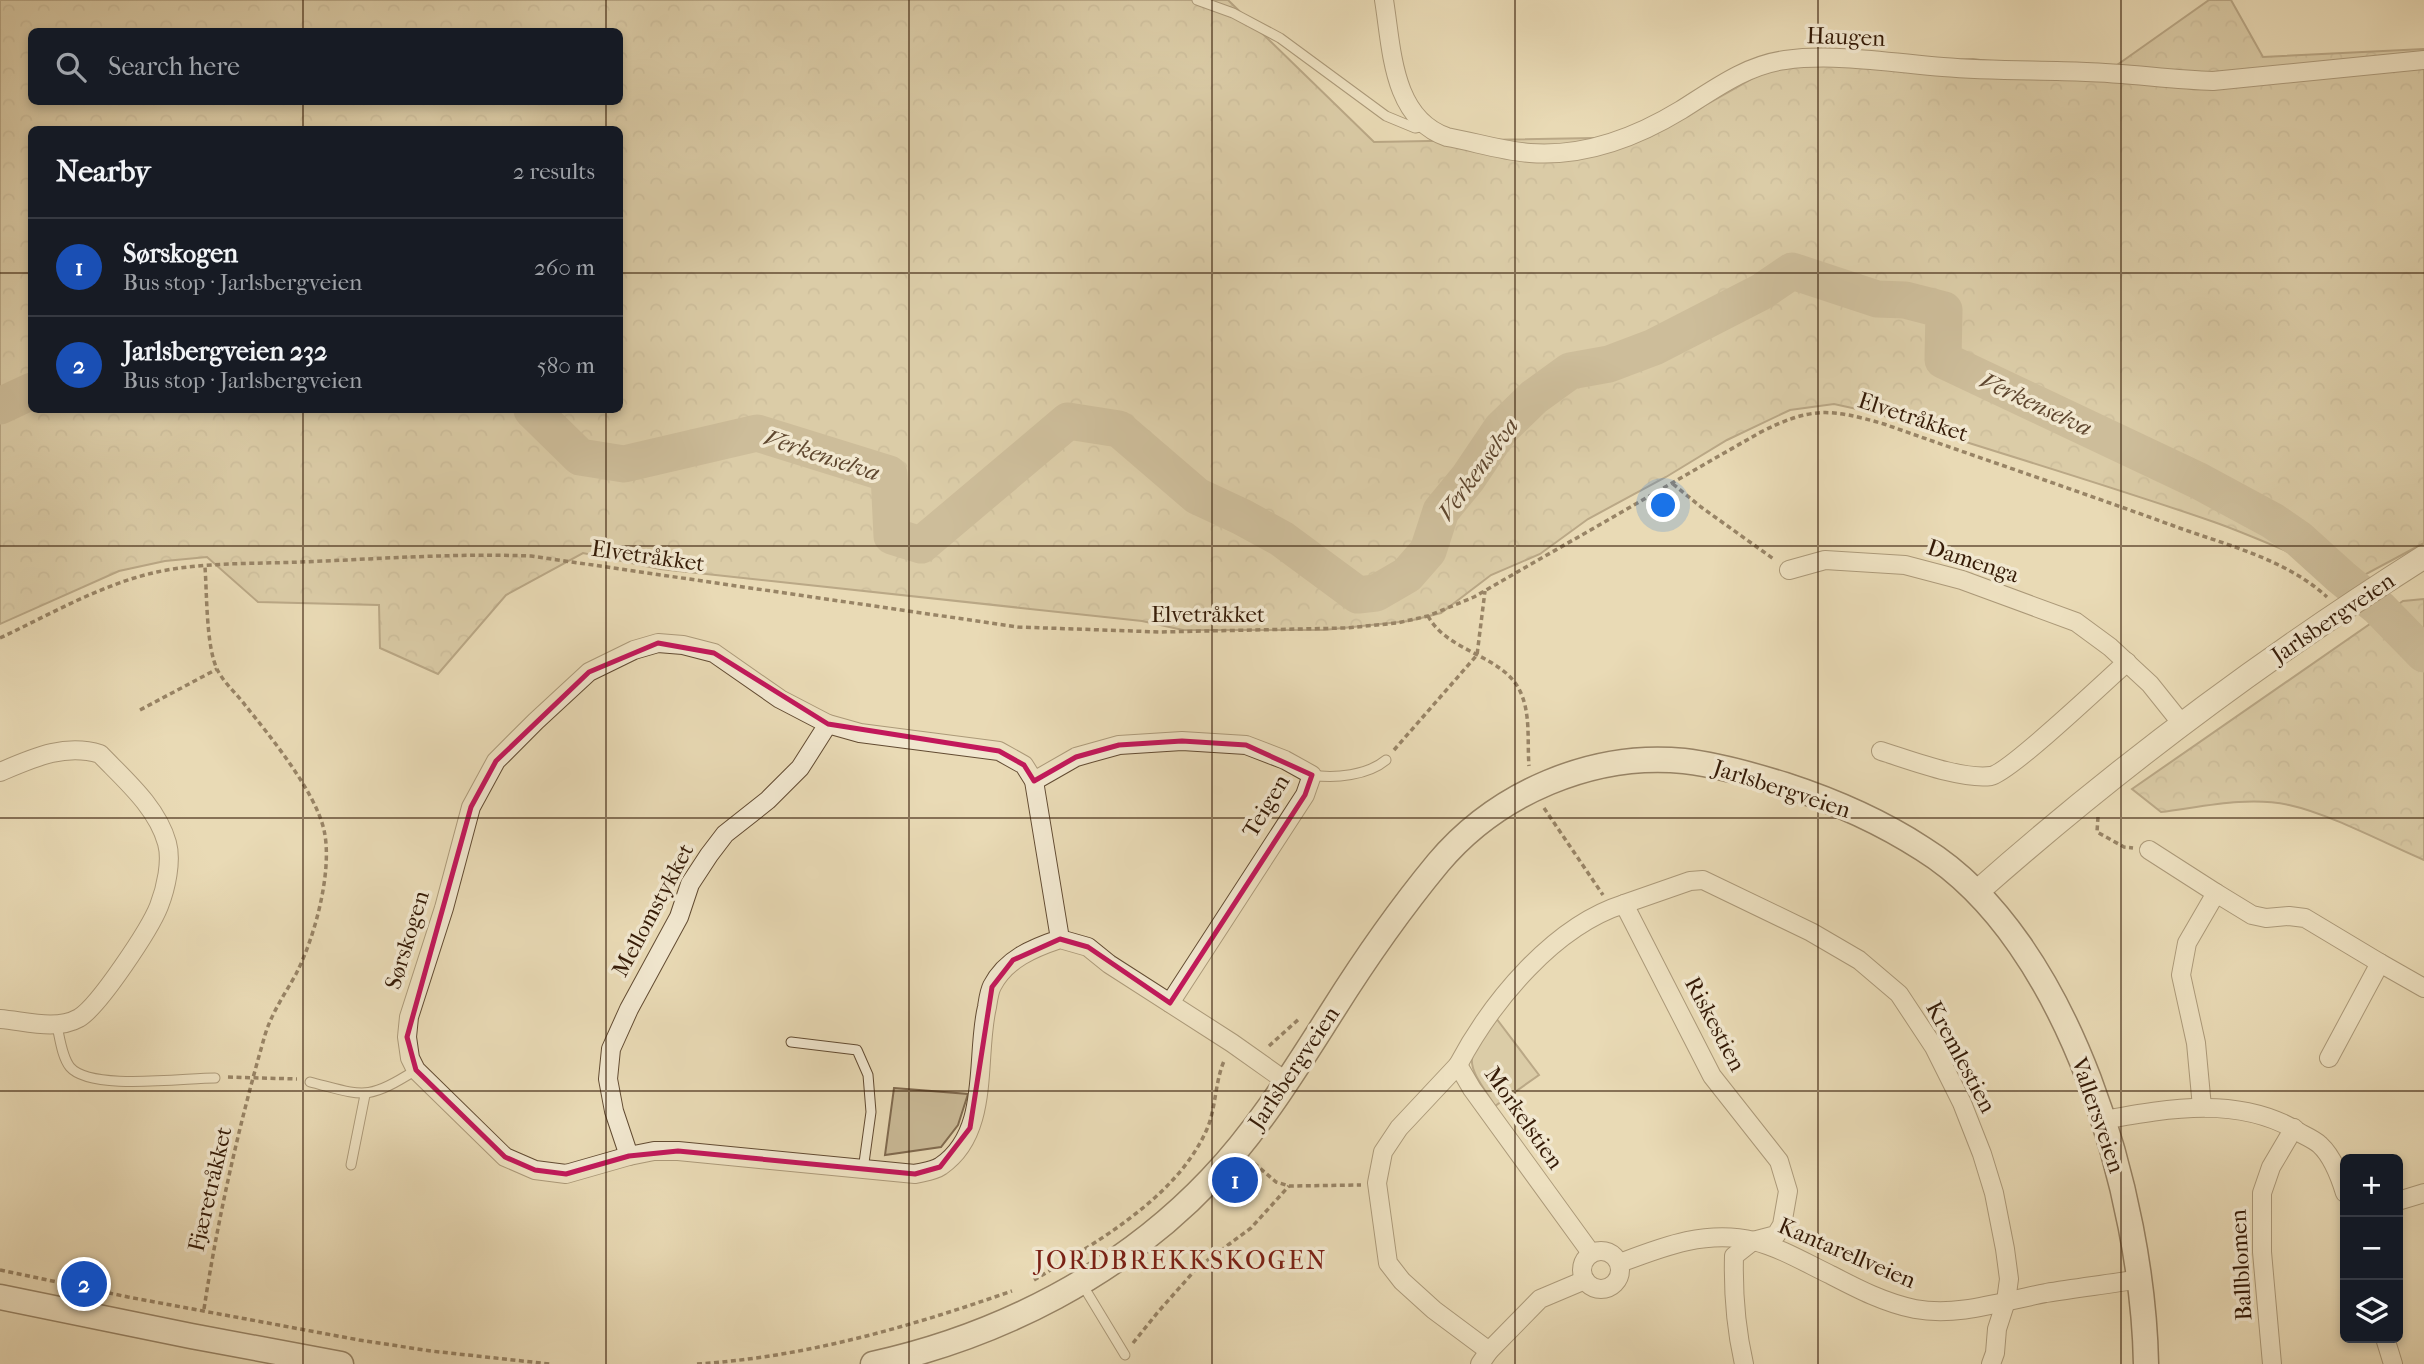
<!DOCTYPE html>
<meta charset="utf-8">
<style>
:root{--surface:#171b24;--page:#242831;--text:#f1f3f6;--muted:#9ea1a6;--line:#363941;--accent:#c59692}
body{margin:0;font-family:"IM FELL French Canon",serif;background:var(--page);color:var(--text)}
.controls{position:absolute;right:21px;bottom:21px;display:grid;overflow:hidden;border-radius:10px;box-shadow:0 4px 10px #0003}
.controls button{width:63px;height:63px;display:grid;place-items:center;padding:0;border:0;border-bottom:2px solid var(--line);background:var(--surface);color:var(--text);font:35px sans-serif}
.you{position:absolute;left:1664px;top:506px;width:24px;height:24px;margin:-18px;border:5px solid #fff;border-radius:50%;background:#1a73e8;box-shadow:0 0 0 10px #1a73e833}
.badge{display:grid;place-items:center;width:46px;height:46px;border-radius:50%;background:var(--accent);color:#fff;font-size:23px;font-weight:700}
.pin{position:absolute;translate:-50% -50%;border:4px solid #fff;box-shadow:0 2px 7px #0006}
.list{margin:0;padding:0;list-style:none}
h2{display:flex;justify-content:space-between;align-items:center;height:91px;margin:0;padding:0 28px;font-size:30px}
h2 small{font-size:23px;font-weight:400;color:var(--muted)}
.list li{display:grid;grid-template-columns:46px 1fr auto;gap:21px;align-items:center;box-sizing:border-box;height:98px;padding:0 28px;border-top:2px solid var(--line)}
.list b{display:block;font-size:26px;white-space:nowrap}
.list p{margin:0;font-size:23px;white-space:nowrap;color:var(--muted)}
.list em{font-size:23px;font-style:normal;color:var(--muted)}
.icon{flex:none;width:38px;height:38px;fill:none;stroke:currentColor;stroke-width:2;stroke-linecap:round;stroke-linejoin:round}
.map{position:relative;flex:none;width:2424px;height:1364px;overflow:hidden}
.search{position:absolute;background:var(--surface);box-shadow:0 4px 10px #0003;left:28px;top:28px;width:595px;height:77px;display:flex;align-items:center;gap:18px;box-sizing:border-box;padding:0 24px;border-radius:10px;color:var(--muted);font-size:26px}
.panel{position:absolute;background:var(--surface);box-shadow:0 4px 10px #0003;left:28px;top:126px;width:595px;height:287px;border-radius:10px}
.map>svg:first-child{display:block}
.forest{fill:url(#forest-crowns);stroke:#806a4f;stroke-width:2;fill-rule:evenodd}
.green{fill:#caba97;stroke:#806a4f;stroke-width:2}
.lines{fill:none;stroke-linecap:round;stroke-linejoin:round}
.river{stroke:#ac997a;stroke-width:37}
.service-casing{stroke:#624b32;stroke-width:11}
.minor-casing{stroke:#624b32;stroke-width:20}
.tertiary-casing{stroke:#624b32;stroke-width:25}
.secondary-casing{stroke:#351b07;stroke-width:27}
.path{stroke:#351b07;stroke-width:3.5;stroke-dasharray:5 3.5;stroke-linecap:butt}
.service{stroke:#f1e7cf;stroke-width:9}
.minor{stroke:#f1e7cf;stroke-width:18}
.tertiary{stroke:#f1e7cf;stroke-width:23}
.secondary{stroke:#f1e7cf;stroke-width:24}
.marked{fill:none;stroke:#c2185b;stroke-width:5;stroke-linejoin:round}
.grid{fill:none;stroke:#351b07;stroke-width:2;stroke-opacity:0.55}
.labels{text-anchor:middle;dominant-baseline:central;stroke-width:7;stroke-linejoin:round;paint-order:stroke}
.street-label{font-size:23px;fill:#351b07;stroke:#f1e7cf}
.water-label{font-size:24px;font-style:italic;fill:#5f472f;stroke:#f1e7cf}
.quarter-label{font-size:26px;letter-spacing:2px;fill:#7a1f14;stroke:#f1e7cf}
</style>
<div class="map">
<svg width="2424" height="1364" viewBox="0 0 2424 1364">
<defs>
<pattern id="forest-crowns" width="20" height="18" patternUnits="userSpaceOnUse" patternTransform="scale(1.75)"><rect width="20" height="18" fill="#caba97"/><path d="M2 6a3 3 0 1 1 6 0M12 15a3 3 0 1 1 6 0" fill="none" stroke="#ae9f81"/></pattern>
</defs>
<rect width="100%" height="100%" fill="#e9dab5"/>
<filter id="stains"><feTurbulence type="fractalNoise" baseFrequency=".00286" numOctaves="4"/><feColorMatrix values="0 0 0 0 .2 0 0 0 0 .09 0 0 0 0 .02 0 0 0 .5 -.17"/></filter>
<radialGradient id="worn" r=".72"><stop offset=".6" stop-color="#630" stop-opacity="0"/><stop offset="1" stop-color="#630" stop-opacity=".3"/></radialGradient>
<g class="forest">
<path d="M0,0h1228l146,142 275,-5 122,-69 202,-9 127,18 109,-77h22l32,57 161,-8v494l-67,36c-49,-17 -95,-40 -143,-57 -112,-39 -226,-72 -339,-109l-41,-9 -44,6 -63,30 -61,37 -78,42 -48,35 -49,21 -50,38 -32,8 -85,9h-141l-41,-9 -482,-52 -77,-16 -77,42 -68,79 -58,-26 -1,-43 -121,-3 -51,-45 -42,4 -46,10 -119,53zM32,32h588v70h-588zM32,130h588v280h-588z"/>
<path d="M2424,599v261c-40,-17 -94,-46 -135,-55 -42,-9 -87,2 -128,7l-29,-23 271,-188z"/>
</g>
<g class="green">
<path d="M1496,1018l43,57 -44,31c-30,-46 -32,-44 1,-88z"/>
<path d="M894,1088l74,6 -10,31 -17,22 -56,8z"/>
</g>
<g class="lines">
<g class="river">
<path d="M0,406l32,-15"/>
<path d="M532,410l48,47 44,7 133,-31 132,41 3,62 29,9 147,-124 51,8 78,67 45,21 40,22 76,56 18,-2 31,-18 21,-24 13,-40 27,-33 33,-49 33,-32 36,-26 39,-7 45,-17 107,-55 31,-21 85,28 28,1 39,10 -1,50 256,121 74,40 26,18 42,38 38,31 45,46"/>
</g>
<defs>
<g id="service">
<path d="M1197,0l36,13 47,25 106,78 29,12 10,-2"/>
<path d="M1312,775c23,4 56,0 74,-15"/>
<path d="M57,1026c3,13 5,31 13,41 20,24 114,11 145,11"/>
<path d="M791,1042l66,8 11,25 3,37 -8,58"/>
<path d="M310,1082c55,14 56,19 106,-12"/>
<path d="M351,1165l14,-70"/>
<path d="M1082,1284l43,71"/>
</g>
<g id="minor">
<path d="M1384,0c8,49 8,118 63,137 28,5 55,14 83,16 55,4 105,-15 151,-43 32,-20 65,-45 104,-50 49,-7 109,3 158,7 48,4 96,3 143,5 43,1 85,8 127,9l211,-21"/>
<path d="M1789,570l36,-10 80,5 57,15 114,42 34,25 40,37 32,40"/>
<path d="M1881,751c29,9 81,29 110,25 19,-4 115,-95 136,-114"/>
<path d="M0,772c33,-14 65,-29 100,-18 25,26 57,53 67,89 5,18 -1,45 -8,63 -9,23 -60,100 -80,112 -23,13 -54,3 -79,1"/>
<path d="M1034,781l42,-24 43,-12 63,-4 64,4 39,15 27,15 -7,20 -135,208"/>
<path d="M2149,850l67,43"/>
<path d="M1624,904l66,-23 13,-1 108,52 48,28 40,34 35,53 28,56 20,51 12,39 11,56 4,30 -3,22 -9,28 -2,24 -4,11"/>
<path d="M1060,939c-27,9 -54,20 -68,47 -3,6 -4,15 -5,21 -12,50 4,125 -46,159 -7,5 -18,6 -26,8l-237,-23h-24l-25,5 -63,18 -31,-4 -30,-13 -89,-87 -6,-12 -3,-21 2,-20 35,-109 27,-101 25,-46 40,-40 53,-49 45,-22 24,-7 25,2 31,8 66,46 48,25 32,9 139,18 25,14 10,16 26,158 28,8 21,17 123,79 55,39"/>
<path d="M2380,963l44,25"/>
<path d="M1458,1065c34,-64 96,-139 166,-161l88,172 67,85 9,30 -6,34 -6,10 -23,6 -19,15c-1,37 2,73 10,108"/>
<path d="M2202,1107l-6,-64 -15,-68 6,-32 29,-50 36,22 14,3 23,-2 16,2 75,45 -51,95"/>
<path d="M2104,1120c65,-12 139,-25 198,14 6,3 14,7 18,11 13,12 20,32 25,48"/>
<path d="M629,1156l-15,-45 -6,-32 3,-30 18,-40 50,-92 11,-33 19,-29 16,-21 43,-34 32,-32 28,-44"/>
<path d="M2398,1201l26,-8"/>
<circle cx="1601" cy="1270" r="19"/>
<path d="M1620,1263c42,-16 87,-34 134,-22 27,7 52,22 77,34 27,14 54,28 84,34 44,8 88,-8 131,-16 31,-5 63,-9 94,-14"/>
<path d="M2385,1338l8,26"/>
<path d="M1489,1351l-55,-41 -32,-29 -14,-18 -11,-80 6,-31 16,-24 59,-63 14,24 119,164"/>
<path d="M1480,1364l9,-13 51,-52 45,-19"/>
<path d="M2272,1364l-10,-112v-59l9,-26 23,-39"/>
</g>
<path id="tertiary" d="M1978,891c139,-123 289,-235 446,-334"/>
<g id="secondary">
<path d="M0,1297l191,39 150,28"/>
<path d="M873,1364c127,-28 248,-90 338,-185 48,-50 85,-111 122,-169 32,-51 67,-101 105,-147 59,-70 154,-111 246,-102 34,4 69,14 101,24 49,16 95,36 138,64 148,92 220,350 223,515"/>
</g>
</defs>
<use href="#service" class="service-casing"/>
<use href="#minor" class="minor-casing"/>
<use href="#tertiary" class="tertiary-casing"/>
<use href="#secondary" class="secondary-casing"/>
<g class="path">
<path d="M1673,484l28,23 74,53"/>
<path d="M1428,616c19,36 75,39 92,75 11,23 7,50 9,75"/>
<path d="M0,638c51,-24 102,-54 157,-66 46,-10 97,-8 144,-10 77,-3 153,-9 230,-6l487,71 142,5 186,-4 51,-5 31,-7 46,-19 285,-164c51,-26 70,-25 125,-9 96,34 194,67 290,102 52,19 112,33 153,71"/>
<path d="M140,710l77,-41"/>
<path d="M1394,750l83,-95 8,-64"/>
<path d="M1544,808l59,87"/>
<path d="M2098,817l-1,15 27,15 9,1"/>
<path d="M1269,1046l31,-28"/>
<path d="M228,1077l69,2"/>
<path d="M1254,1163l22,19 13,4 72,-1"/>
<path d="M0,1270l128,27 231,43 72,11 119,13"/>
<path d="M1034,1280c61,-37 143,-82 173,-151 9,-21 8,-47 17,-68"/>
<path d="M204,1309c14,-92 35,-184 61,-274 7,-23 20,-41 31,-61 19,-37 37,-104 28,-144 -9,-39 -54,-94 -79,-125 -9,-12 -20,-21 -27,-34 -12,-22 -11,-77 -13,-104"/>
<path d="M1133,1343l25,-31 39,-44 54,-40 38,-42"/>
<path d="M697,1364c109,-7 212,-37 315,-73"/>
</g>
<use href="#service" class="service"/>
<use href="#minor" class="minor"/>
<use href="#tertiary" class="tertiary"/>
<use href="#secondary" class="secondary"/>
</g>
<path d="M0 0H2424V1364H0ZM658,643l56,10 114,71 171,27 25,14 10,16 42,-24 43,-12 63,-4 64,4 66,30 -7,20 -135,208 -82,-56 -28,-8 -47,21 -21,27 -22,141 -30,39 -25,7 -237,-23 -49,5 -63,18 -31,-4 -30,-13 -89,-87 -9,-33 64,-230 25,-46 93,-89z" fill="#e9dab5" fill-opacity=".55" fill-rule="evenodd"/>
<path class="marked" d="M658,643l56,10 114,71 171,27 25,14 10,16 42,-24 43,-12 63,-4 64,4 66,30 -7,20 -135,208 -82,-56 -28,-8 -47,21 -21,27 -22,141 -30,39 -25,7 -237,-23 -49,5 -63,18 -31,-4 -30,-13 -89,-87 -9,-33 64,-230 25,-46 93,-89z"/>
<path class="grid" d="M303,0v32M606,0v32M909,0v1364M1212,0v1364M1515,0v1364M1818,0v1364M2121,0v1364M303,102v28M606,102v28M0,273h32M620,273h1804M303,410v954M606,410v954M0,546h2424M0,818h2424M0,1091h2424"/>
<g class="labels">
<g class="street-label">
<text transform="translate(1846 37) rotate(2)">Haugen</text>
<text transform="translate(1913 417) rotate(18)">Elvetråkket</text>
<text transform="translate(648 556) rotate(8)">Elvetråkket</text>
<text transform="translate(1973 561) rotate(18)">Damenga</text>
<text x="1208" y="614">Elvetråkket</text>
<text transform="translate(2333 618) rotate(-34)">Jarlsbergveien</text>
<text transform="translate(1782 789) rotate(18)">Jarlsbergveien</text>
<text transform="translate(1266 806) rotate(-59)">Teigen</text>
<text transform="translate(653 910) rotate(-62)">Mellomstykket</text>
<text transform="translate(407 940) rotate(-73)">Sørskogen</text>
<text transform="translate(1715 1024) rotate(62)">Riskestien</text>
<text transform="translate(1961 1057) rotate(62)">Kremlestien</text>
<text transform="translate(1294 1068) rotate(-56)">Jarlsbergveien</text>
<text transform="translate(2098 1115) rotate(71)">Vallersveien</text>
<text transform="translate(1524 1118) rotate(55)">Morkelstien</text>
<text transform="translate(210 1189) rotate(-77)">Fjæretråkket</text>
<text transform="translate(1847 1253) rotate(23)">Kantarellveien</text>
<text transform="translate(2241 1265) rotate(-93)">Ballblomen</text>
</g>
<g class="water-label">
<text transform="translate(2036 404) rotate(25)">Verkenselva</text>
<text transform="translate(822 455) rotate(18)">Verkenselva</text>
<text transform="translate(1478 469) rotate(-54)">Verkenselva</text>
</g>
<g class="quarter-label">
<text x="1181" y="1260">JORDBREKKSKOGEN</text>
</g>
</g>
<rect width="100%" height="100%" filter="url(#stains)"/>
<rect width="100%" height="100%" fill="url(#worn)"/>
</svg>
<div class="controls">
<button>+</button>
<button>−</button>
<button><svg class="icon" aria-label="layers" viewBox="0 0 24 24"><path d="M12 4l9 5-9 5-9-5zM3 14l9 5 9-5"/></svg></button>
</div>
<div class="you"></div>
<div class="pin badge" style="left:1235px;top:1180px;background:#1a4fb4">1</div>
<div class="pin badge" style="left:84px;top:1284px;background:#1a4fb4">2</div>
<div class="search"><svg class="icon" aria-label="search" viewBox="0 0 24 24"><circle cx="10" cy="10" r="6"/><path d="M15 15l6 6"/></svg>Search here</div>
<section class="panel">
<h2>Nearby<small>2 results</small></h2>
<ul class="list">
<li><span class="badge" style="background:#1a4fb4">1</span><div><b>Sørskogen</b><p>Bus stop · Jarlsbergveien</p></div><em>260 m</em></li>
<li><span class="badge" style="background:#1a4fb4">2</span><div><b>Jarlsbergveien 232</b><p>Bus stop · Jarlsbergveien</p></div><em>580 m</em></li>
</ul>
</section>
</div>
